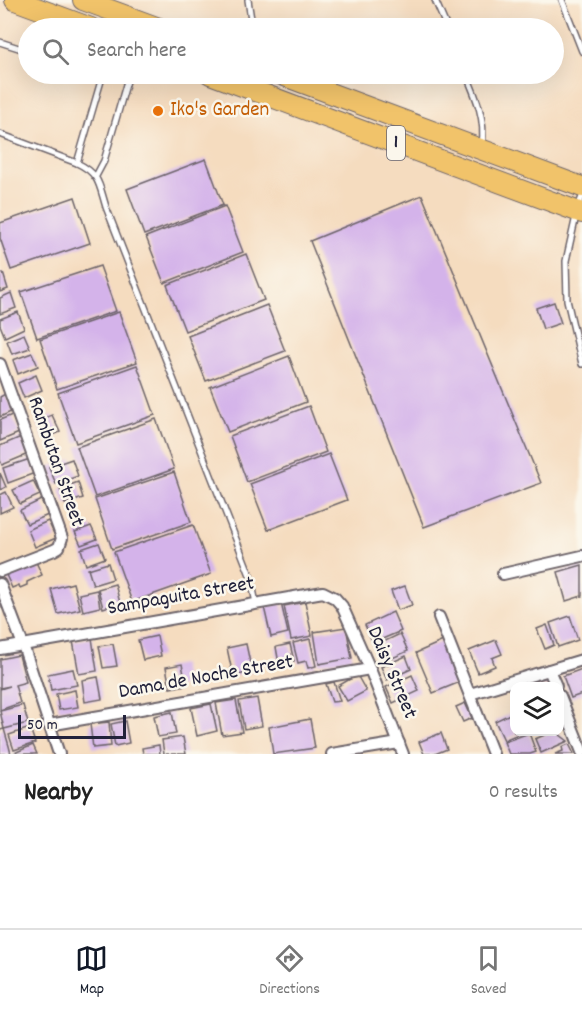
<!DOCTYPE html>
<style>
:root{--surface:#fff;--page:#f2f2f2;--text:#222;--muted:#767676;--line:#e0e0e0;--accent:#111827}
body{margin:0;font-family:Dekko,sans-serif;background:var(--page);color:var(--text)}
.controls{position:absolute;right:18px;bottom:18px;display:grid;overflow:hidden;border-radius:12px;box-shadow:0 6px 24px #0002}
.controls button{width:54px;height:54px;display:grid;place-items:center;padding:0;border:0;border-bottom:2px solid var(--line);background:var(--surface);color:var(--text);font:30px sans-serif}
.scale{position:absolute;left:18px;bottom:15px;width:108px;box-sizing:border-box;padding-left:6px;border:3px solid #22223b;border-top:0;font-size:16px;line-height:21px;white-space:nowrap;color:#22223b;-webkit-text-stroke:4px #fbf7ec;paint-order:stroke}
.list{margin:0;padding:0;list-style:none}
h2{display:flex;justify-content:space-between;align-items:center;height:78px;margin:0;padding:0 24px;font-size:26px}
h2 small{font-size:20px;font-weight:400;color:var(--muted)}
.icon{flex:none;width:33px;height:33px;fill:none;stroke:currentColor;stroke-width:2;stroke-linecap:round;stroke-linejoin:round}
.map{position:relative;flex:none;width:582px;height:754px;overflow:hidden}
.search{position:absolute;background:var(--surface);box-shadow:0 6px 24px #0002;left:18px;right:18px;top:18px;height:66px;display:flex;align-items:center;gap:15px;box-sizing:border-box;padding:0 21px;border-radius:33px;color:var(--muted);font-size:22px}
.sheet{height:174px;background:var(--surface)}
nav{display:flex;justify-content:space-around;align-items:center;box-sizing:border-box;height:84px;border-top:2px solid var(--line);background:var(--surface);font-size:16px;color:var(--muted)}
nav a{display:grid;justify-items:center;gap:3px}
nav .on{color:var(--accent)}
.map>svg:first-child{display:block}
.building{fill:#d4b3ea}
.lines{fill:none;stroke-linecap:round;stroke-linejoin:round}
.lane-casing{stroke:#6c6369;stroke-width:8}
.street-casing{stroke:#6c6369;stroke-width:14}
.highway-casing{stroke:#6c6369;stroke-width:22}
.lane{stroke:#fff;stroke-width:5}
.street{stroke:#fff;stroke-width:10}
.highway{stroke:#f1c36a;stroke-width:20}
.food-dot{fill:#e8710a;stroke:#fbf7ec;stroke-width:2}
.labels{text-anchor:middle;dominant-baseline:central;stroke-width:5;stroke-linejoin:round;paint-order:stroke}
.shield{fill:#fbf7ec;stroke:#636270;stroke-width:1.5}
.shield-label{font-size:20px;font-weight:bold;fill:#22223b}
.food-label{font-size:21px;fill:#c56008;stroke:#fbf7ec;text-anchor:start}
.street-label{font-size:21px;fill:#22223b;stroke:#fbf7ec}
</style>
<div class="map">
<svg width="582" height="754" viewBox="0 0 582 754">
<rect width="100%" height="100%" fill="#fbf7ec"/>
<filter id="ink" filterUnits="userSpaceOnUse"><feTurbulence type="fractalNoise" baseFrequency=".0167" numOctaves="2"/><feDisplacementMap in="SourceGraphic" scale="12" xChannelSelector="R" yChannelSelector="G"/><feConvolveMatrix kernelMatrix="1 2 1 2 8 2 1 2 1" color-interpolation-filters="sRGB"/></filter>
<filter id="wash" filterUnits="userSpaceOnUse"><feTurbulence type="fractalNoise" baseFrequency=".008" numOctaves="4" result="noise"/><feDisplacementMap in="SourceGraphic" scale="24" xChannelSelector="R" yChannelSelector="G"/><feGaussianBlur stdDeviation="1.35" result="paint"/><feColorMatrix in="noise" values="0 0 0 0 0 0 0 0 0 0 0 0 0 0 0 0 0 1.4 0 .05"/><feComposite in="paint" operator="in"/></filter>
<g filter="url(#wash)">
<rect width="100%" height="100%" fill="#f5dcbf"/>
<g id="blocks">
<g class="building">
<path d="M411,74h16l-2,5z"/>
<path d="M206,159l17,46 -79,30 -17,-46z"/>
<path d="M422,195l119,288 -117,44 -114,-286z"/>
<path d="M75,197l15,46 -79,27 -11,-32v-15z"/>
<path d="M225,206l18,46 -79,31 -18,-46z"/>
<path d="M246,254l18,46 -79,31 -18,-46z"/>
<path d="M100,266l16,45 -79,27 -16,-46z"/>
<path d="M3,273l5,16 -8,3v-18z"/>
<path d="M11,293l5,15 -16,6v-16z"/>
<path d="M554,302l7,21 -18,6 -7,-21z"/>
<path d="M267,305l18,46 -79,30 -18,-45z"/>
<path d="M18,312l6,16 -19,9 -5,-12v-6z"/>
<path d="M119,312l18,50 -80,27 -17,-50z"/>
<path d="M24,334l6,14 -18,6 -5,-13z"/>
<path d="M32,353l6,13 -20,8 -5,-14z"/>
<path d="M289,356l17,46 -78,30 -18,-45z"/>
<path d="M137,365l18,50 -79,28 -18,-50z"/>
<path d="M36,375l6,15 -18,8 -6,-15z"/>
<path d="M5,394l8,17 -13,6v-20z"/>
<path d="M309,406l17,46 -79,30 -17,-46z"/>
<path d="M12,415l7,18 -19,8v-21z"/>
<path d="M52,415l8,17 -16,7 -7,-18z"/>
<path d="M156,419l18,50 -79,28 -18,-50z"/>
<path d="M21,437l7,17 -26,11 -2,-5v-14z"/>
<path d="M329,454l18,46 -79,30 -18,-46z"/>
<path d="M30,459l5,14 -27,10 -5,-15z"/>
<path d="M72,459l6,17 -22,8 -7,-17z"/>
<path d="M174,472l17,50 -79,27 -17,-50z"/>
<path d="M0,473l6,14 -6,3z"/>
<path d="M33,481l7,14 -20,9 -7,-14z"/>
<path d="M78,482l5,16 -18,6 -5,-15z"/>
<path d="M6,492l7,15 -13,6v-18z"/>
<path d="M41,500l7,15 -21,9 -7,-14z"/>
<path d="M48,521l8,17 -21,9 -7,-17z"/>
<path d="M193,525l18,49 -79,28 -18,-50z"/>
<path d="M91,526l6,13 -16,6 -6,-13z"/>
<path d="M99,543l6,15 -19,7 -5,-16z"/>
<path d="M36,562l6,13 -15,7v3l-7,3 -1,-3 -7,3 -6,-13z"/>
<path d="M108,563l5,16 -20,6 -5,-16z"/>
<path d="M582,565v31l-16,5 -8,-29z"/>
<path d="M73,583l7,26 -22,5 -7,-25z"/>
<path d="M115,584l5,19 -17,5 -5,-19z"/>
<path d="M405,586l7,19 -14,5 -7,-19z"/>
<path d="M97,590l3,17 -17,4 -4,-17z"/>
<path d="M305,602l7,34 -21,4 -7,-34z"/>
<path d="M281,603l7,30 -17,4 -7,-30z"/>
<path d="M393,612l8,19 -28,12 -8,-18z"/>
<path d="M570,616l8,24 -20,7 -8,-24z"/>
<path d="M547,625l7,20 -9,4 -8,-20z"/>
<path d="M346,627l6,31 -33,6 -5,-32z"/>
<path d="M400,634l8,17 -20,9 -7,-17z"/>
<path d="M157,636l4,20 -18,4 -5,-20z"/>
<path d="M92,638l5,33 -18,3 -6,-33z"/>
<path d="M310,639l6,27 -8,2 -2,-7 -8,2 -5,-20z"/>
<path d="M496,640l6,14 -10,4 3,8 -17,7 -9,-22z"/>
<path d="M443,641l17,41 -27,11 -17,-40z"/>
<path d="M113,644l4,22 -14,2 -4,-22z"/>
<path d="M246,644l6,28 -19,4 -6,-28z"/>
<path d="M290,644l4,17 -15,3 -3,-17z"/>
<path d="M19,655l7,27 -11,3 5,18 -20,7v-21l10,-3 -10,2v-29z"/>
<path d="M406,656l5,13 -24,11 -6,-13z"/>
<path d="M182,664l4,21 -16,3 -4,-21z"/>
<path d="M73,669l4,16 -26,5 -3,-16z"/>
<path d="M582,669v25l-11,4 -8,-22z"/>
<path d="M357,675l9,16 -19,10 -9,-15z"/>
<path d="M412,675l7,16 -26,12 -7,-16z"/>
<path d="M547,676l4,10h-28z"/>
<path d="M98,677l4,22 -17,3 -3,-22z"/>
<path d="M334,682l6,19 -8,1 -6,-18z"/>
<path d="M75,690l3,17 -19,3 -3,-16z"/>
<path d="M257,698l5,28 -18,3 -5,-28z"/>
<path d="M236,700l6,32 -20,3 -6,-32z"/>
<path d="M465,703l7,15 -9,4 -7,-15z"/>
<path d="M211,704l6,27 -20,5 -6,-28z"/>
<path d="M23,705l5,18 -24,6 -4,-18z"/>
<path d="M172,712l4,22 -18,3 -4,-21z"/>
<path d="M514,712v20h9l-19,8 -9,-19z"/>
<path d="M310,719l5,29 -42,6 -4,-27z"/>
<path d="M125,721l4,22 -14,3 -4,-22z"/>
<path d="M109,722l2,24 -18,2 -3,-24z"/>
<path d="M30,728l5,15 -21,7 -5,-15z"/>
<path d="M4,729l5,17 2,8h-11v-24z"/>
<path d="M552,732h4l12,9 -27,12 -6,-14z"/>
<path d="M441,733l6,16 -12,5h-11l-5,-12z"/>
<path d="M529,733l7,19 -6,2h-21l-5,-12z"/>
<path d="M183,737l3,17h-22l-2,-14z"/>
<path d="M569,744l5,10h-19l8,-3 -1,-4z"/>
<path d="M33,745l4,9h-25z"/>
<path d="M159,745l1,9h-17l-1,-6z"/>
</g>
</g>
</g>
<g filter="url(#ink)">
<use href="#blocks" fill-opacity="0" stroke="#6c6369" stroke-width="1.5"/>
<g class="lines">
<defs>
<g id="lane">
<path d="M248,0l3,19 -1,9"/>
<path d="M435,0l12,28"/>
<path d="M562,0l20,51"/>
<path d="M116,28l3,-10"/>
<path d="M0,42l28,9"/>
<path d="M103,74l-26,89c23,11 22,22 29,44l144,368 6,28"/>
<path d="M466,74c10,23 20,45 16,71"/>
<path d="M0,134l77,29"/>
<path d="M96,176l8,-15 25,-87"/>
<path d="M578,207l4,-10"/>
<path d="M576,216l-10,45 1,39 15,64"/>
</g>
<g id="street">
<path d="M0,364l62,174 -3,9 -5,3 -54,21"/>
<path d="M503,574l79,-18"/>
<path d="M0,584l23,61 36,109"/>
<path d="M439,617l54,137"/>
<path d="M0,649l323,-57 12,6 7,8 28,63 33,85"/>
<path d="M549,670l7,16"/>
<path d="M470,694l112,-34"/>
<path d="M560,696l22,56"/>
<path d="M49,725l321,-56"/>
<path d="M332,754l67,-11"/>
</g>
<g id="highway">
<path d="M15,0l76,28"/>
<path d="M83,0l76,28"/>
<path d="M210,74l372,139"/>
<path d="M279,74l303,113"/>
</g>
</defs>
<use href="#lane" class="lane-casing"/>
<use href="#street" class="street-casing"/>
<use href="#highway" class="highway-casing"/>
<use href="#lane" class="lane"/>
<use href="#street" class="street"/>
<use href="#highway" class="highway"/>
</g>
</g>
<circle class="food-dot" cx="158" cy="111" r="6"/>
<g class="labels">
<rect class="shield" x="387" y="126" width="18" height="34" rx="4.5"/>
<g class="shield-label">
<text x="396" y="143">1</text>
</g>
<g class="food-label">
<text x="170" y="111">Iko's Garden</text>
</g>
<g class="street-label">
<text transform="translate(55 462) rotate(71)">Rambutan Street</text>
<text transform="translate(181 597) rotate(-10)">Sampaguita Street</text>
<text transform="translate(391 673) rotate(67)">Daisy Street</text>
<text transform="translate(206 678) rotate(-10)">Dama de Noche Street</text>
</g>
</g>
</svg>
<div class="controls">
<button><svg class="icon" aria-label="layers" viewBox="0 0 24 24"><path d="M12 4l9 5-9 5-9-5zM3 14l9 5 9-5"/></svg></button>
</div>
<div class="scale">50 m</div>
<div class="search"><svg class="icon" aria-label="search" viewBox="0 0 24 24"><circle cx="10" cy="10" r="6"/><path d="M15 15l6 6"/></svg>Search here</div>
</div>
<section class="sheet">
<h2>Nearby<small>0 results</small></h2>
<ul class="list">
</ul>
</section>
<nav>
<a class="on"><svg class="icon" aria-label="map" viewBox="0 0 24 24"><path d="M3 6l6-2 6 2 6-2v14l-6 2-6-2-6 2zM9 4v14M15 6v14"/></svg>Map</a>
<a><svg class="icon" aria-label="directions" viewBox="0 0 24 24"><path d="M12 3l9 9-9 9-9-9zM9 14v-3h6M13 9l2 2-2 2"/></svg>Directions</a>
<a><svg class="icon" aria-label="saved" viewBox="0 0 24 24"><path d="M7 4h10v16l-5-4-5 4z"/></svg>Saved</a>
</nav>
